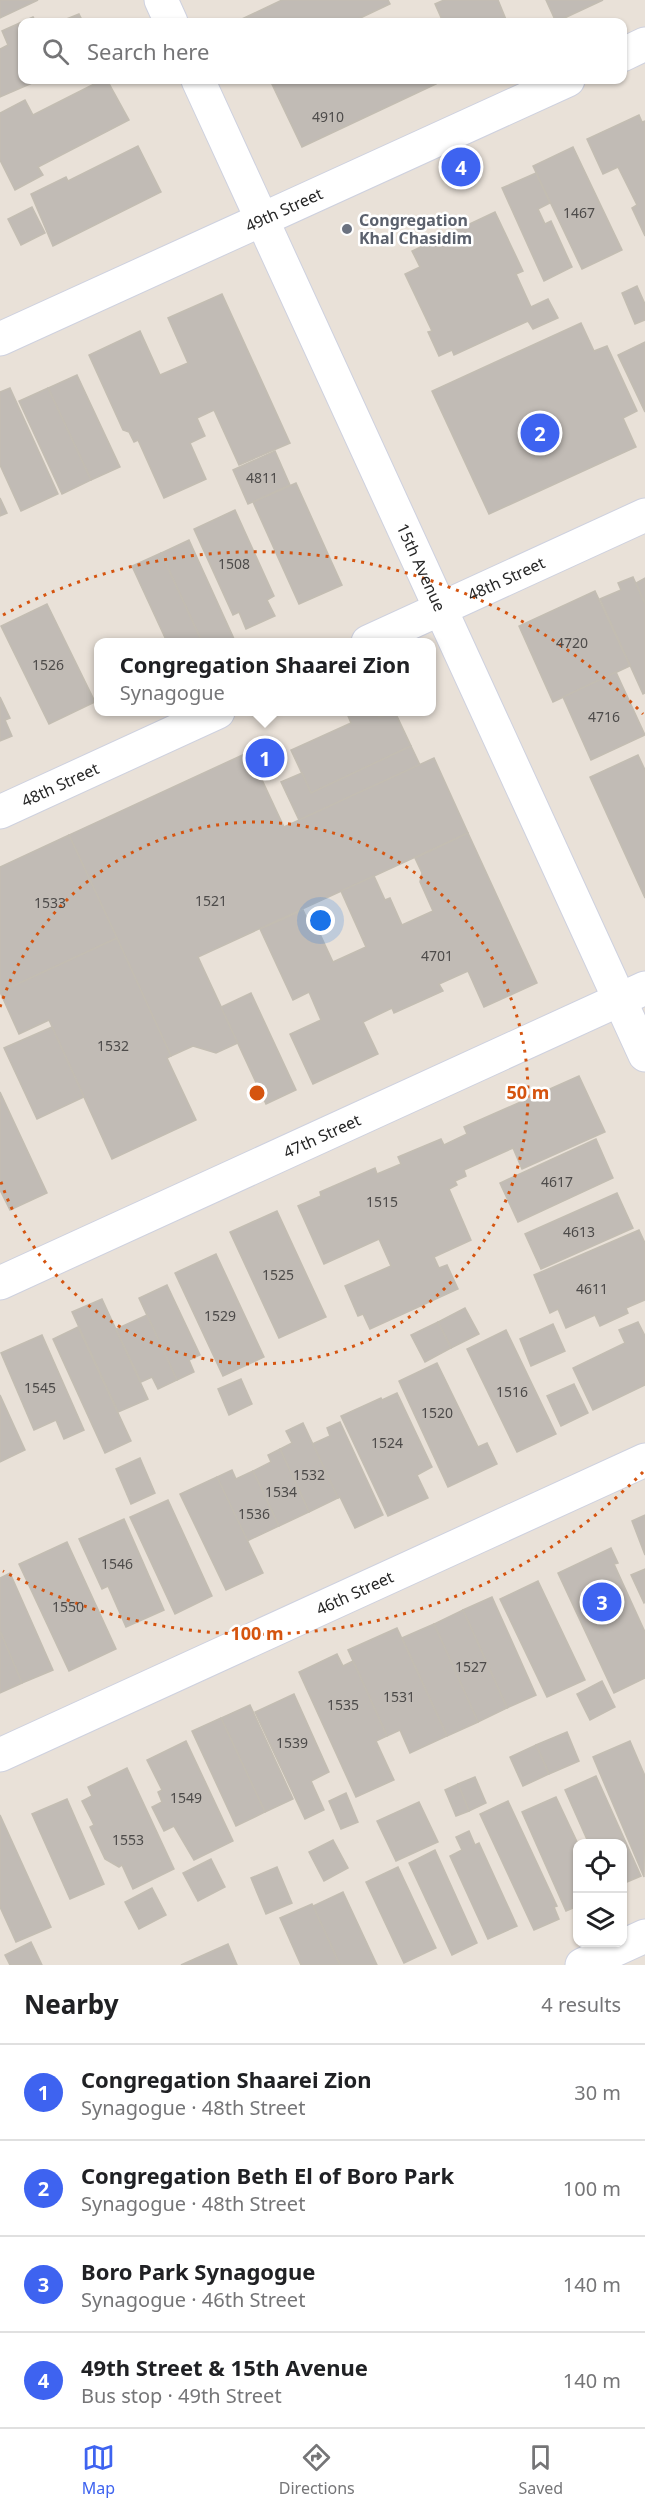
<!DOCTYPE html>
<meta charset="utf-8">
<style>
:root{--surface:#fff;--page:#f2f2f2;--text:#202124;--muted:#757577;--line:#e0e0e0;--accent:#3e63f0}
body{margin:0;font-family:"Noto Sans",sans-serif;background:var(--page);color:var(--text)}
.controls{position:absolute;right:18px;bottom:18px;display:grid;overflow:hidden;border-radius:12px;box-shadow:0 2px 4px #0004}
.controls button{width:54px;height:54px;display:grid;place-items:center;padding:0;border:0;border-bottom:2px solid var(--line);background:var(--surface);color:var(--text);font:30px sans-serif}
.you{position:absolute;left:321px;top:921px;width:21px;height:21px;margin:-15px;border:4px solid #fff;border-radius:50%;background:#1a73e8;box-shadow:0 0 0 9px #1a73e833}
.badge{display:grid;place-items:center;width:39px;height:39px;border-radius:50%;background:var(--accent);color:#fff;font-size:20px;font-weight:700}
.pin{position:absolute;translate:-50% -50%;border:3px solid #fff;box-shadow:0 2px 6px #0006}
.popup{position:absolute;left:94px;top:638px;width:342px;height:78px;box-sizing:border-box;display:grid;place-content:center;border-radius:12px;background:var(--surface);filter:drop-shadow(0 2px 4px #0005);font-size:20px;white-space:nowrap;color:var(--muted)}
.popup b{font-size:22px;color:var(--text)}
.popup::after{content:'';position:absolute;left:50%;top:100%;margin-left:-12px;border:12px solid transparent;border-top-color:var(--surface)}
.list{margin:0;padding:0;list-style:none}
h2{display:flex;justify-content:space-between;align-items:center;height:78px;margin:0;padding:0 24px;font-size:26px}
h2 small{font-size:20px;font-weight:400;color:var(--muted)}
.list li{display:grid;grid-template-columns:39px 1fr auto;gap:18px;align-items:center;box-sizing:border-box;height:96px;padding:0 24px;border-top:2px solid var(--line)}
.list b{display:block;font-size:22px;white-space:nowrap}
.list p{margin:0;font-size:20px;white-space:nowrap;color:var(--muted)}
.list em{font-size:20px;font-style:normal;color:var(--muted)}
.icon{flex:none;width:33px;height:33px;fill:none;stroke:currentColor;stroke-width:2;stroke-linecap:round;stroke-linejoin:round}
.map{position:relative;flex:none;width:645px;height:1965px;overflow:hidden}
.search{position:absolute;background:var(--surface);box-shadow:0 2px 4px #0004;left:18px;right:18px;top:18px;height:66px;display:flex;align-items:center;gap:15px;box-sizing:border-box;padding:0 21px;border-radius:12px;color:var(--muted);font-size:22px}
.sheet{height:462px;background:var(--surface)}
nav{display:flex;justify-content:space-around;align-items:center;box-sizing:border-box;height:84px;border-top:2px solid var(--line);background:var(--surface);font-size:16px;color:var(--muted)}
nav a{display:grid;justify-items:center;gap:3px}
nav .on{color:var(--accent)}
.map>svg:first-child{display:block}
.building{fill:#c1bbb5;stroke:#c3bdb2;stroke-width:1.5}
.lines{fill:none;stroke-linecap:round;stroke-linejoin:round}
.street-casing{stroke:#ced1df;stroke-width:35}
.street{stroke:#fff;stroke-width:33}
.ring{fill:none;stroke:#d5540f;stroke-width:3;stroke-dasharray:3 6}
.worship-dot{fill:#6b7280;stroke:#fff;stroke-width:2}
.labels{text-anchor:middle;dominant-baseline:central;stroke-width:5;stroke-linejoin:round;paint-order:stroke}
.number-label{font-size:14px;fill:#4d4b4a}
.street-label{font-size:16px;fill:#262626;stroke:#fff}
.worship-label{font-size:16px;font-weight:bold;fill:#5b616d;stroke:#fff;text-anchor:start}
.centre{fill:#d5540f;stroke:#fff;stroke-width:3}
.ring-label{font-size:18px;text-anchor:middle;font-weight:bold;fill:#d5540f;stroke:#fff;stroke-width:5;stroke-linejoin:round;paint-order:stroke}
</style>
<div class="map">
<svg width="645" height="1965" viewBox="0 0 645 1965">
<rect width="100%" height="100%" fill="#e9e1d8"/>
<g class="building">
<path d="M0,0h38l-38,18z"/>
<path d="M282,0h106l2,4 -38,18h-109l-1,-3z"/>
<path d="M444,0h54l9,22h-64l-8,-18z"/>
<path d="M546,0h57l-47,22z"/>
<path d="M79,14l4,8h-24z"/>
<path d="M33,17l3,5h-14v58h17l-39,17v-48l8,-4 -6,-14z"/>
<path d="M102,80h5l22,40 -91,47 5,8 -28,15 -15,-30v-47l25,-13 8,15z"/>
<path d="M270,80h163l3,4 -134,63z"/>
<path d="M639,115l3,7 3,-1v115l-13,-28 5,-3 -19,-38 -15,7 -16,-35z"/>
<path d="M138,146l23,46 -108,54 -22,-52 35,-17 2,4z"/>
<path d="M573,147l49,103 -40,19 -49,-103z"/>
<path d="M536,173l14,30 -12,6 7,15 6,-3 21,46 -28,14 -42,-93z"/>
<path d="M32,207l13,26 -24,12 -13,-26z"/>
<path d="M495,212l28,59 -7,3 15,33 17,-8 10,19 -25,11 -5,-8 -74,34 -2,-5 -13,6 -11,-24 4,-1 -27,-57 15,-7 -8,-16z"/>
<path d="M637,286l8,18v16l-10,4 -13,-31z"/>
<path d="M222,294l68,149 -51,22 -25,-55 -17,8 8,18 -15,7 16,36 -42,19 -26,-58 -4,2 -5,-10 -6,-2 -34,-75 51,-24 20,44 28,-12 -20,-45z"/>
<path d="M581,323l13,28 13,-5 30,65 -14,7 13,29 -147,67 -57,-123z"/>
<path d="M645,342v70l-27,-57z"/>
<path d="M77,375l43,92 -29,13 -43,-92z"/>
<path d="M10,388l48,106 -37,17 -21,-46v-73z"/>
<path d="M48,388l43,92 -29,14 -43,-93z"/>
<path d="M275,451l15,34 -42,19 -15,-34z"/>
<path d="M296,483l46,102 -43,19 -46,-102z"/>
<path d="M0,498l7,15 -7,3z"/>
<path d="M235,510l39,86 -7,4 8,16 -29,13 -7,-17 -6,3 -39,-86z"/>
<path d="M189,540l46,101 -3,1h-30l-41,-89z"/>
<path d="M161,553l41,89h-35l-35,-76z"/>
<path d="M633,577l12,27v89l-2,1 -43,-95 21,-9 -3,-7z"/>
<path d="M645,578v26l-9,-21z"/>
<path d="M595,591l35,75 -77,36 -34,-76z"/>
<path d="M47,604l48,98 -46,22 -48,-98z"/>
<path d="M616,672l29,63 -54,25 -28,-63z"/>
<path d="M0,697l10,21 -5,2 7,16 -12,5z"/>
<path d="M358,712h18l3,5 16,-5 16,34 -100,47 -20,-43 60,-27 -3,-7z"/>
<path d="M411,746l9,19 -121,55 -18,-38 21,-9 9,20z"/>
<path d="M249,752l35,75 150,-69 34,75 -270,124 40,86 -22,10 -23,-7 -22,10 -102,-221z"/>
<path d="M638,755l7,15v128l-55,-121z"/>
<path d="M468,833l69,150 -53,24 -16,-36 -29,13 4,7 -49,22 -2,-5 -29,14 15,32 -65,30 -23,-50 31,-14 -12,-28 -16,8 -33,-71 43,-19 11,24 5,-2 14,30 33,-15 -25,-56 33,-15 11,24 5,-2 12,27 31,-14 -13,-29 2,-9 -7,-15z"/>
<path d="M69,835l48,103 -117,54v-125z"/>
<path d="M117,938l54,118 -4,2 29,62 -84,39 -63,-139 -30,14 -19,-42z"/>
<path d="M251,993l45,97 -30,14 -45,-97z"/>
<path d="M52,1027l32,70 -47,22 -33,-71z"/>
<path d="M579,1076l26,56 -83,37 -9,-21 -49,22 2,6 -11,5 2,4 -8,4 22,51 -37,17 5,11 8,-3 11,24 -88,40 -7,-15 -5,2 -13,-30 46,-20 -12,-27 -55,25 -26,-58 23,-10 -1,-4 55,-24 2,6 24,-10 -3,-7 43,-18 3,6 23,-11 -3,-7z"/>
<path d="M0,1092l47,101 -37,17 -10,-20z"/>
<path d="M596,1139l17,39 -95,44 -18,-39z"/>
<path d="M617,1193l16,35 -92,41 -16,-35z"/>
<path d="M277,1211l49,106 -47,21 -49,-106z"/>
<path d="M639,1230l6,13v57l-19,8 2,5 -28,13 -5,-11 -29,13 -8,-19 -8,4 -16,-38z"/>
<path d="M216,1254l48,103 -41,19 -48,-103z"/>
<path d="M167,1285l33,70 -11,5 5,12 -17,8 -38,-82z"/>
<path d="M102,1299l46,100 -30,13 -46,-100z"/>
<path d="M465,1308l14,26 -28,14 -13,-26z"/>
<path d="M147,1315l30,65 -19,9 -6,-12 -11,5 -25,-53z"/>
<path d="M438,1322l13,26 -26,14 -14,-27z"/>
<path d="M638,1322l7,14v49l-52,25 -20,-42 52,-25 -6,-13z"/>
<path d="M553,1324l12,27 -34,15 -11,-27z"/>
<path d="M78,1327l53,114 -26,12 -52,-114z"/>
<path d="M506,1330l50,104 -39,18 -50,-103z"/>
<path d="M42,1335l42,95 -20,9 -8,-19 -22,10 -33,-77z"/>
<path d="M437,1363l41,84 9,-4 10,21 -49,23 -49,-106z"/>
<path d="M241,1379l11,25 -23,11 -11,-26z"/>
<path d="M574,1384l14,29 -27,13 -14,-30z"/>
<path d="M397,1393l35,74 -15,8 11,23 -40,18 -47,-100 40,-18 1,2z"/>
<path d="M0,1395l25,55 -25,12z"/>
<path d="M340,1422l43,93 -28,13 -15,-31 -2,1 -26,-54 18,-8 -3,-8z"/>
<path d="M303,1423l35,75 -29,14 -29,-63 12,-6 -6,-12z"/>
<path d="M280,1449l29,63 -30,14 -26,-55 18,-9 -3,-7z"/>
<path d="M140,1458l15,35 -24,11 -15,-35z"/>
<path d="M232,1470l4,9 17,-8 26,55 -32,15 -30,-64z"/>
<path d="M217,1477l46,96 -37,17 -46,-96z"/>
<path d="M168,1500l44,96 -37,18 -45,-97z"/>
<path d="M645,1515v40l-13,-34z"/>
<path d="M124,1519l40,91 -38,17 -18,-41 -6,3 -23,-50z"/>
<path d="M67,1542l49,107 -47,22 -50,-107z"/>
<path d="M611,1548l7,15 -4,1 31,68v46l-31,15 -56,-120z"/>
<path d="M645,1569v33l-1,1 -13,-28z"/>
<path d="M10,1573l43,97 -31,13 -22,-52v-53z"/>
<path d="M538,1581l47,99 -38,17 -47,-98z"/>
<path d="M492,1597l44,98 -29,13 -44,-98z"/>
<path d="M463,1610l44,98 -29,14 -44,-98z"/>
<path d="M434,1624l44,98 -31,14 -45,-98z"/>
<path d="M397,1628l50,108 -37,17 -10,-23 -13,6 -39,-86z"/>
<path d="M0,1631l22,52 -22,10z"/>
<path d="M337,1654l6,12 10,-5 34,75 -11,5 18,39 -38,17 -57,-125z"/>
<path d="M602,1681l13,26 -25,13 -13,-26z"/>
<path d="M294,1694l35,78 -18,9 13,29 -19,9 -50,-107z"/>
<path d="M250,1705l43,94 -28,13 -44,-94z"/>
<path d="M221,1718l44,94 -29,14 -44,-95z"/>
<path d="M567,1732l12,29 -30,13 -13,-29z"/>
<path d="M186,1741l47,100 -39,19 -20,-34 -10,5 -12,-24 10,-5 -4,-10 4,-2 -15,-30z"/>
<path d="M630,1741l15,35 -1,101 -51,-120z"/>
<path d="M536,1745l13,29 -26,12 -13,-29z"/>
<path d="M127,1768l47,101 -41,20 -11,-24 -3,2 -14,-8 -15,-32 4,-2 -12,-24 10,-5 -4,-9z"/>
<path d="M596,1776l45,100 -19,8v-40h-33l-24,-54z"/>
<path d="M475,1777l11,26 -17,8 -11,-27z"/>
<path d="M458,1784l11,27 -13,5 -11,-26z"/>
<path d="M346,1793l12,29 -17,7 -12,-28z"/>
<path d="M556,1797l22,47v62l-12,5 -44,-99z"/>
<path d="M67,1799l37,85 -34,15 -38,-85z"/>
<path d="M508,1801l49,105 -3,1 5,12 -25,11 -54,-116z"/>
<path d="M419,1802l19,40 -42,19 -19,-40z"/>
<path d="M0,1815l51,112 -35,15 -16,-35z"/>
<path d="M469,1831l6,14 4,-2 38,83 -29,13 -38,-83 12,-6 -6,-13z"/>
<path d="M333,1840l15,28 -24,13 -15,-29z"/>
<path d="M435,1850l42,93 -25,12 -43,-92z"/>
<path d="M211,1859l14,28 -27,14 -15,-28z"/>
<path d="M277,1867l15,36 -26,11 -15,-36z"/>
<path d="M398,1867l38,81 -32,15 -38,-81z"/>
<path d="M152,1888l14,27 -27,14 -14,-27z"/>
<path d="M343,1892l34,73h-37l-27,-59z"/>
<path d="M312,1904l1,2 27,59h-39l-21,-47z"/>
<path d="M31,1942l11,23h-32l-5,-10z"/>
<path d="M228,1944l9,21h-56z"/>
</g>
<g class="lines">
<defs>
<g id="street">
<path d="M161,0l10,22"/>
<path d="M622,55l23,-11"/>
<path id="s1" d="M198,80l447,975"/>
<path id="s2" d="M0,339l568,-259"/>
<path id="s3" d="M368,642l277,-127"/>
<path id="s4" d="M0,812l218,-100"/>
<path id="s5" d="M0,1283l645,-295"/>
<path id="s6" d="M0,1755l645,-295"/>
<path d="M582,1965l63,-29"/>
</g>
</defs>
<use href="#street" class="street-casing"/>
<use href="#street" class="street"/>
</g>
<g class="ring">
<path d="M0 1007A271 271 0 1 1 0 1179"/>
<path d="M643 1472A541 541 0 0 1 3 1571M3 615A541 541 0 0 1 643 714"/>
</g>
<circle class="worship-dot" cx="347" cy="229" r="6"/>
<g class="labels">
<g class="number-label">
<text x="328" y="116">4910</text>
<text x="579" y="212">1467</text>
<text x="262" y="477">4811</text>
<text x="234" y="563">1508</text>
<text x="572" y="642">4720</text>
<text x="48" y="664">1526</text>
<text x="604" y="716">4716</text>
<text x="211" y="900">1521</text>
<text x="50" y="902">1533</text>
<text x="437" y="955">4701</text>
<text x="113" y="1045">1532</text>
<text x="557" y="1181">4617</text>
<text x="382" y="1201">1515</text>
<text x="579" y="1231">4613</text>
<text x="278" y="1274">1525</text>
<text x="592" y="1288">4611</text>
<text x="220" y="1315">1529</text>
<text x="40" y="1387">1545</text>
<text x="512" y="1391">1516</text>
<text x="437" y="1412">1520</text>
<text x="387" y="1442">1524</text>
<text x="309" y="1474">1532</text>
<text x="281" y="1491">1534</text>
<text x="254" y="1513">1536</text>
<text x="117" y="1563">1546</text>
<text x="68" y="1606">1550</text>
<text x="471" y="1666">1527</text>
<text x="399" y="1696">1531</text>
<text x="343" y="1704">1535</text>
<text x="292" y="1742">1539</text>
<text x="186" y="1797">1549</text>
<text x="128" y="1839">1553</text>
</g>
<g class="street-label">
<text stroke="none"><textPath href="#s2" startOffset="312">49th Street</textPath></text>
<text stroke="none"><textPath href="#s1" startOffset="536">15th Avenue</textPath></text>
<text stroke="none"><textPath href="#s3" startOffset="152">48th Street</textPath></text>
<text stroke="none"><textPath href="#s4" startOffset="66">48th Street</textPath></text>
<text stroke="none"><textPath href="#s5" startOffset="354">47th Street</textPath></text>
<text stroke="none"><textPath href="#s6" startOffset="390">46th Street</textPath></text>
</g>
<g class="worship-label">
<text x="359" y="220">Congregation<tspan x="359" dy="18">Khal Chasidim</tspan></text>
</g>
</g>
<circle cx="257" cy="1093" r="9" class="centre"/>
<g class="ring-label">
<text x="528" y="1099">50 m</text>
<text x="257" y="1640">100 m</text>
</g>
</svg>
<div class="controls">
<button><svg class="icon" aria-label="locate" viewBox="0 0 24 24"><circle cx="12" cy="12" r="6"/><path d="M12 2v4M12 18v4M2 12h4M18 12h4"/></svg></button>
<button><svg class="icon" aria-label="layers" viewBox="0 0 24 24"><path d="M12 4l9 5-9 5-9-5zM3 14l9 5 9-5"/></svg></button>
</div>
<div class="you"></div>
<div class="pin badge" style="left:265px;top:758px">1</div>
<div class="popup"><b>Congregation Shaarei Zion</b>Synagogue</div>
<div class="pin badge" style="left:540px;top:433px">2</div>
<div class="pin badge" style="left:602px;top:1602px">3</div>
<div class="pin badge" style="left:461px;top:167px">4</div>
<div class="search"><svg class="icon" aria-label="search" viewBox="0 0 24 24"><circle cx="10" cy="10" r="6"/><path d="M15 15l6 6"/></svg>Search here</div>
</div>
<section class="sheet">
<h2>Nearby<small>4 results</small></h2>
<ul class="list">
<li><span class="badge">1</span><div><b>Congregation Shaarei Zion</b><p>Synagogue · 48th Street</p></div><em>30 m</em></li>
<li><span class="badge">2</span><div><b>Congregation Beth El of Boro Park</b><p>Synagogue · 48th Street</p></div><em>100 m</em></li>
<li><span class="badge">3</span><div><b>Boro Park Synagogue</b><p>Synagogue · 46th Street</p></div><em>140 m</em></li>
<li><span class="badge">4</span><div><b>49th Street &amp; 15th Avenue</b><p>Bus stop · 49th Street</p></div><em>140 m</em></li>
</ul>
</section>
<nav>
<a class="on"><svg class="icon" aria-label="map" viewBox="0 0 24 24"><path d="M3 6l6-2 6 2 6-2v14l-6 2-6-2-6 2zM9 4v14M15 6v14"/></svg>Map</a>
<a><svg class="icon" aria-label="directions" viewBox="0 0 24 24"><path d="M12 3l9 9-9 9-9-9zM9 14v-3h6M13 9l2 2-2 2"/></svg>Directions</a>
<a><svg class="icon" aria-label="saved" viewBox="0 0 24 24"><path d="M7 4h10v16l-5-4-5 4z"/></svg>Saved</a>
</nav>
